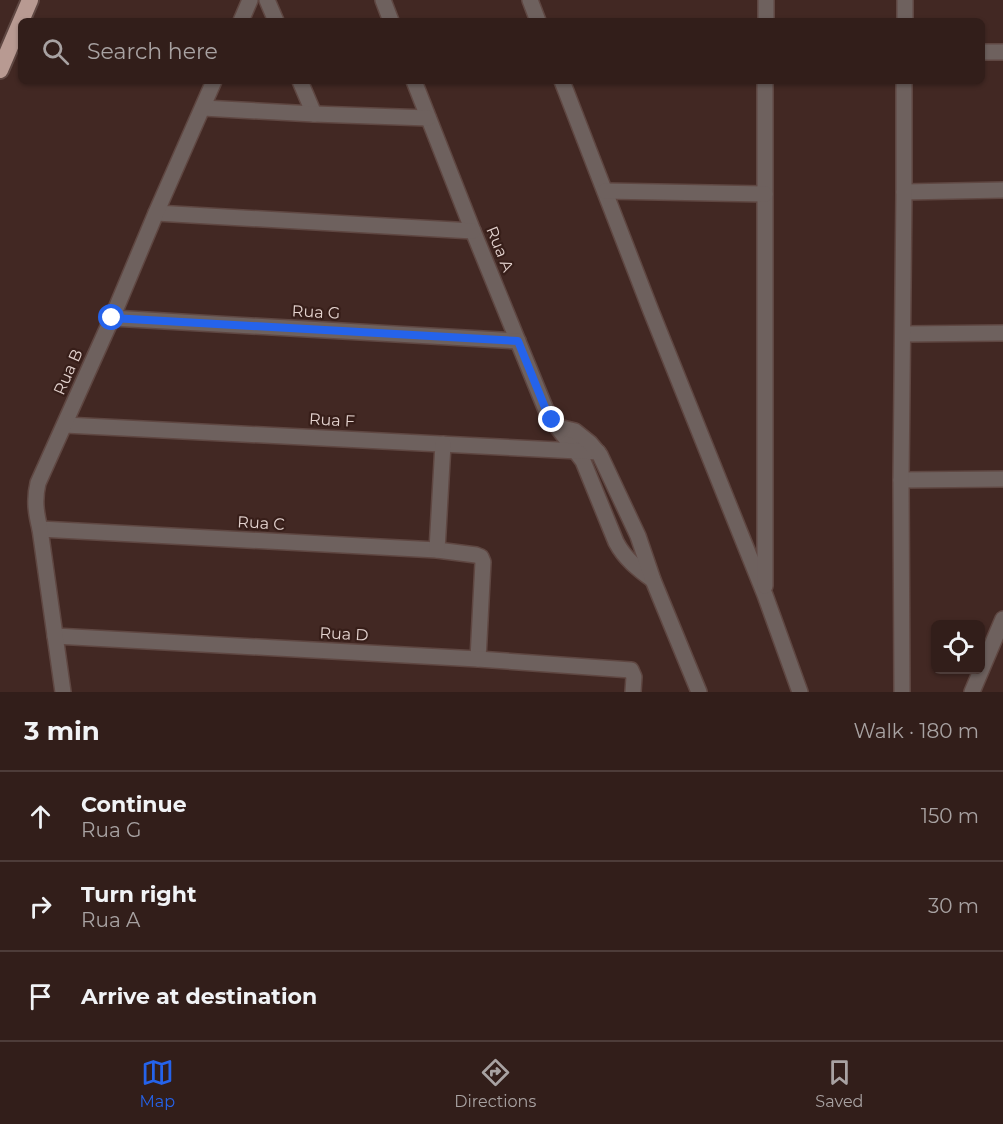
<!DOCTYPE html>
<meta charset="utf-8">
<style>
:root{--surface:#321e1a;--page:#3d2b27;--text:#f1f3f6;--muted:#a8a2a2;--line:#4d3c39;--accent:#2563eb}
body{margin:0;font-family:Montserrat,sans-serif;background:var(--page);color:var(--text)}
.controls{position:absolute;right:18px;bottom:18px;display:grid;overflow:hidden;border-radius:9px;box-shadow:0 2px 4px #0004}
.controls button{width:54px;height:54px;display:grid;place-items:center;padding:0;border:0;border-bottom:2px solid var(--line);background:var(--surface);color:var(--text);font:30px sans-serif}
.stop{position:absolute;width:18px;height:18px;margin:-14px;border:4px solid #2563eb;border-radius:50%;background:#fff}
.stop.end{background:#2563eb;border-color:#fff;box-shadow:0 2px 6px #0008}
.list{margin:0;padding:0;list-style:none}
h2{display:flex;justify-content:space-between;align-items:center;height:78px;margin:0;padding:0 24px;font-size:26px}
h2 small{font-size:20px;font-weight:400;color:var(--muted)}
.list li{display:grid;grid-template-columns:39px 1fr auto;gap:18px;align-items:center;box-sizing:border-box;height:90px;padding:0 24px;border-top:2px solid var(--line)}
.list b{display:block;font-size:22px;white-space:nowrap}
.list p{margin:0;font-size:20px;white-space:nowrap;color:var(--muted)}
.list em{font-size:20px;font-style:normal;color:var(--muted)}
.icon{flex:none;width:33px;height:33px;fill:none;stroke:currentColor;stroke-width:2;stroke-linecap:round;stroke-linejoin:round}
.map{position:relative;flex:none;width:1003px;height:692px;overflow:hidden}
.search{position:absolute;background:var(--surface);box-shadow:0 2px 4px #0004;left:18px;right:18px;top:18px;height:66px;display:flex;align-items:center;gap:15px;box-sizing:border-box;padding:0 21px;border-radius:9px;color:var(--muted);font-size:22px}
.sheet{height:348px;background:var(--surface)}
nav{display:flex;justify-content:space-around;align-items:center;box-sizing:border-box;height:84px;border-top:2px solid var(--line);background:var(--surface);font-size:16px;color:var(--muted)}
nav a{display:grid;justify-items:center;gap:3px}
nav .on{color:var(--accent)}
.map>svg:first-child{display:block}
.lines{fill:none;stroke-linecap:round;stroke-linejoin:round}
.minor-casing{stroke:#5f4742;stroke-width:18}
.tertiary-casing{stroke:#5f4742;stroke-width:18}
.trunk-casing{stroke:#5f4742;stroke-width:20}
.minor{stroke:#6e615e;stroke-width:15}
.tertiary{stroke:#6e615e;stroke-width:15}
.trunk{stroke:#b89a92;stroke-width:16}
.route{stroke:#2563eb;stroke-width:8}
.labels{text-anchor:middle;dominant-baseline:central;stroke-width:4.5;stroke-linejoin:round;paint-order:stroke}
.street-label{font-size:16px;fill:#e4d3cf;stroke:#371e19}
</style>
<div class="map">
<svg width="1003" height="692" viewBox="0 0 1003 692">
<rect width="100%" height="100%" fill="#422823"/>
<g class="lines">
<defs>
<g id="minor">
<path d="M267,0l9,21"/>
<path d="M383,0l8,21"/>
<path d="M530,0l8,21"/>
<path d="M241,21l9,-21"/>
<path d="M766,21v-21"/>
<path d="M905,21v-21"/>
<path d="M982,52h21"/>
<path d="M300,81l14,33"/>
<path d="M414,81l59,150 73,179 6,10 31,41 33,81c9,17 22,27 37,38"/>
<path d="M562,81l89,230 114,284 35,97"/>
<path d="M765,81v505"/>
<path d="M203,108l111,6 114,4"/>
<path d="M605,191l160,3"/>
<path d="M904,192l99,-2"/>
<path d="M156,213l317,18"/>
<path d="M112,318l406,23"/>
<path d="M903,334l100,-1"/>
<path d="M65,425l533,27"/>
<path d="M558,427l17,4 15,12 10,12 38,81 15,44 46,112"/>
<path d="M901,480l102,-1"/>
<path d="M40,529l397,21 39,5 5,2 2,5 -5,97"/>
<path d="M437,550l6,-106"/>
<path d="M55,636l423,23 153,11 3,7 -1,15"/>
<path d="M63,692l-23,-163c-4,-16 -6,-29 -2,-46l74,-165 44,-105 58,-132"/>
<path d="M902,692l-1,-212 3,-288v-111"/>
</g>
<path id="tertiary" d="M972,692l31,-73"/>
<path id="trunk" d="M0,70l30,-70"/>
</defs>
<use href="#minor" class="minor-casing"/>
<use href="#tertiary" class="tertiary-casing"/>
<use href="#trunk" class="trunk-casing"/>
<use href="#minor" class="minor"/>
<use href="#tertiary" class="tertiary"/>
<use href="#trunk" class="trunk"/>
</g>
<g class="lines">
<path class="route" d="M112,318l406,23 28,69 6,10"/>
</g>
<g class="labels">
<g class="street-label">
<text transform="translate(500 249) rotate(68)">Rua A</text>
<text transform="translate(316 312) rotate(3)">Rua G</text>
<text transform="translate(68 372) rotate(-66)">Rua B</text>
<text transform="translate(332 420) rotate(3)">Rua F</text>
<text transform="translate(261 523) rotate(3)">Rua C</text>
<text transform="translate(344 634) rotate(3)">Rua D</text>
</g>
</g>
</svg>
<div class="controls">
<button><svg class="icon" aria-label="locate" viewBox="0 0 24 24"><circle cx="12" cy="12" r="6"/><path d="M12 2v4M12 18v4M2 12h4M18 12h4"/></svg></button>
</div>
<div class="stop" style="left:112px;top:318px"></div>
<div class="stop end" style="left:552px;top:420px"></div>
<div class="search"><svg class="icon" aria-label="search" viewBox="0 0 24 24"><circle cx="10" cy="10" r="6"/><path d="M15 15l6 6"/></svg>Search here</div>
</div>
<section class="sheet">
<h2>3 min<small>Walk · 180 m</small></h2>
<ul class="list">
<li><svg class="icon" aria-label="ahead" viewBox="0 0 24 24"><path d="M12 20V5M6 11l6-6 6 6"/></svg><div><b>Continue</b><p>Rua G</p></div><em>150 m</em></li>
<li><svg class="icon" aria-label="right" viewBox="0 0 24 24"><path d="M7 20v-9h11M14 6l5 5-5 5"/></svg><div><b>Turn right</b><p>Rua A</p></div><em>30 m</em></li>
<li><svg class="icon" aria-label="arrive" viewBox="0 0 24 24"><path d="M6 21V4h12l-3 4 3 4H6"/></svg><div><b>Arrive at destination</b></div></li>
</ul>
</section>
<nav>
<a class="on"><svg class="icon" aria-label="map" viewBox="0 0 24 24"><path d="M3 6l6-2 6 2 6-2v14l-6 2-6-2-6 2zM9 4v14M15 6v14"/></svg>Map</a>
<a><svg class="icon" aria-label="directions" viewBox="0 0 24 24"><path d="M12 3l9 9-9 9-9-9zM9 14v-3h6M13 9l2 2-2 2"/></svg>Directions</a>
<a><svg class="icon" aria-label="saved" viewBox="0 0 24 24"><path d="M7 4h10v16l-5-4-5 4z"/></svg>Saved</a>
</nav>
